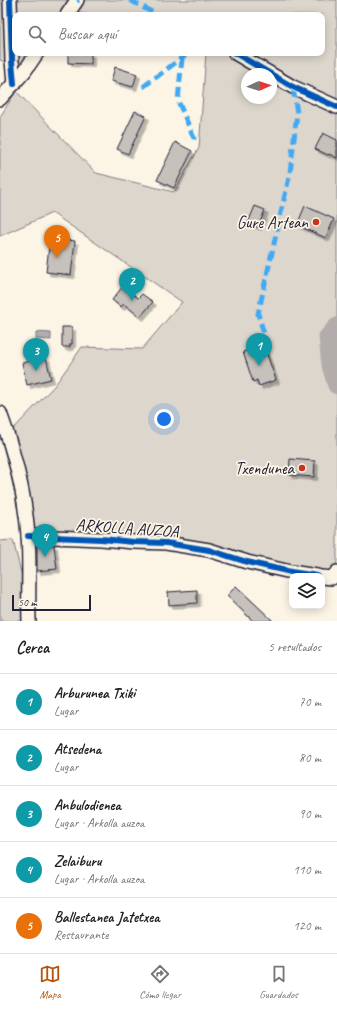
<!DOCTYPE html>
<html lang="es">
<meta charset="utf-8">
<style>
:root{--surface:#fff;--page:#f6f6f6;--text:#222;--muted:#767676;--line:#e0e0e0;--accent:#b45309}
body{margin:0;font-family:Caveat,sans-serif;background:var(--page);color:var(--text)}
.controls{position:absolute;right:12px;bottom:12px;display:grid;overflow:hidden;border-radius:8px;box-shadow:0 2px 10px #0003}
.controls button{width:36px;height:36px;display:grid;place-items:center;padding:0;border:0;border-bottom:1px solid var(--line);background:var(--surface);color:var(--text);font:20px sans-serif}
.compass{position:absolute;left:241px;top:68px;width:36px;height:36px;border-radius:50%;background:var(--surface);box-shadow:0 2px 10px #0003;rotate:87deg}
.scale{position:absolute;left:12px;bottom:10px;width:79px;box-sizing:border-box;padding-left:4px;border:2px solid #22223b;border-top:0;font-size:11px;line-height:14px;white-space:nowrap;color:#22223b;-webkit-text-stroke:3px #fcf5e5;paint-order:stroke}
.you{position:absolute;left:164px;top:419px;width:14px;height:14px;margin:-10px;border:3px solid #fff;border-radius:50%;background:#1a73e8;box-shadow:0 0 0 6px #1a73e833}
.badge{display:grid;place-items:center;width:26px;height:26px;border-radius:50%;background:var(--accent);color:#fff;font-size:13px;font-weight:700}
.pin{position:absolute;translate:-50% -33px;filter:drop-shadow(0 1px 2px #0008)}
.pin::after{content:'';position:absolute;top:21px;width:14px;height:12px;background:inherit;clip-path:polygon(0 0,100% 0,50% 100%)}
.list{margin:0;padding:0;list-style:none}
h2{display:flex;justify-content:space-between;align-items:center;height:52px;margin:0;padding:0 16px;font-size:17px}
h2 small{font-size:13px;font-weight:400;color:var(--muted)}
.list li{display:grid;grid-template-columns:26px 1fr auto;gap:12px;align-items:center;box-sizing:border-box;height:56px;padding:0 16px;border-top:1px solid var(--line)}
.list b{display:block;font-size:15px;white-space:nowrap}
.list p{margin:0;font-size:13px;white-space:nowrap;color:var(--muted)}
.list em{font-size:13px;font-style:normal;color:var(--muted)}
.icon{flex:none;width:22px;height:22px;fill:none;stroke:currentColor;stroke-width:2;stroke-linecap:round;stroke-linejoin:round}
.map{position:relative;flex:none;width:337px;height:621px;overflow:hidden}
.search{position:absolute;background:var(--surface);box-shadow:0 2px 10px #0003;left:12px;right:12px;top:12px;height:44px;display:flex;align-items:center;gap:10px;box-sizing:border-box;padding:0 14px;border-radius:8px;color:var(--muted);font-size:15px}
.sheet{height:332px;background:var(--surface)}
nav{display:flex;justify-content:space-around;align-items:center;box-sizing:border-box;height:56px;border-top:1px solid var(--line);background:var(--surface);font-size:11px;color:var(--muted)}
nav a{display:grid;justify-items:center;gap:2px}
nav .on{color:var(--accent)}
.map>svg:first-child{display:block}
.green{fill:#dcd6cc;stroke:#7f7c84;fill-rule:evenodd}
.water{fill:#b2adab;stroke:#78757e}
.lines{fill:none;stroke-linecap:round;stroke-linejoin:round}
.river{stroke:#b2adab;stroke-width:19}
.building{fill:#c6c1bb;stroke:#22223b;filter:url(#shadow)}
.minor-casing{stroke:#22223b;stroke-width:16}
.minor{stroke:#fcf5e5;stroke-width:13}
.quiet{stroke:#3fa9f5;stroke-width:5;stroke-dasharray:10 5;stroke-linecap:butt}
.cycleway-casing{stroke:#fcf5e5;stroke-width:8}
.cycleway{stroke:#0057b8;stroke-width:6}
.poi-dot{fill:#c8321e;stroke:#fcf5e5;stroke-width:1.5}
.labels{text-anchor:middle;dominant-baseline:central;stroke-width:3.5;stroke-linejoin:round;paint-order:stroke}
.poi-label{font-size:17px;fill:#22223b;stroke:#fcf5e5;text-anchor:end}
.street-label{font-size:17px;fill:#22223b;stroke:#fcf5e5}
</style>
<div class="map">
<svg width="337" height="621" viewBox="0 0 337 621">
<defs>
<filter id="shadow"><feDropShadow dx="3.5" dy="3.5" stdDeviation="0" flood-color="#0004"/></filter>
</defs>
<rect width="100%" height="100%" fill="#fcf5e5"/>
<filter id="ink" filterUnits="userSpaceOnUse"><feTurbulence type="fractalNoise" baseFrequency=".025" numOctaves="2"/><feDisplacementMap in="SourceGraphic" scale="8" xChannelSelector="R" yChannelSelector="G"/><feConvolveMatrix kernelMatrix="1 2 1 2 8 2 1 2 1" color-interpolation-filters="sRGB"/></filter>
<g filter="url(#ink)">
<g class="green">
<path d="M0,0h337v561l-3,19 -140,-33 -167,-9 -24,-98 52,-55 27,-38 60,2 40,-47 -130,-89 -52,23v-119l16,-26 80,82 78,19 25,-44 7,-95h116v-38h-228l-23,-3 -3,3h-53v38h22l-14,17 -23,-10zM247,74h24v24h-24z"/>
<path d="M13,540l20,81h-33v-80z"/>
</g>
<path class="water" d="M36,332l15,1v7l-15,-1z"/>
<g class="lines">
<path class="river" d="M337,327l-9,10 3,28 6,20"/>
</g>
<g class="building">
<path d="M68,53h23v11l-23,-1z"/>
<path d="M115,67l22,7 -4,13 -22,-6z"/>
<path d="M135,111l11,5 -18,38 -11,-5z"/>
<path d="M323,133l14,7v18l-8,-4 -1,1 -13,-6z"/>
<path d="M175,142l17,9 -18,37 -17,-8z"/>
<path d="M255,206l10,4 -7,17 -10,-4z"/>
<path d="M305,206l29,13 -8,19 -29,-13z"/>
<path d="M50,238l25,3 -4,34 -25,-3z"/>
<path d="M123,286l15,12 4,-4 11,8 -13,15 -16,-13 -3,3 -9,-7z"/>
<path d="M62,327h10v17h-2v3h-8z"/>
<path d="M258,346l1,2 5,-2 12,34 -17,6 -2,-6 -4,2 -10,-30z"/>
<path d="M46,357l5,22 -24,6 -5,-22z"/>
<path d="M290,459l25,2 -1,16 -25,-2z"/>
<path d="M37,544l17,1 3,24 -20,2z"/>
<path d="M236,586l37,35h-20l-26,-25z"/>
<path d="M197,590v13l-28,2 -1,-13z"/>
</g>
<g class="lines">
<defs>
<g id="minor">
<path d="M10,0l2,61 2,23"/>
<path d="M67,15l10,-15"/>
<path d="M235,53l58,34 44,20"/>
<path d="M0,99l24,-27 13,-19"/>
<path d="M0,413c14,39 25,81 28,122 2,29 0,58 1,86"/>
<path d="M28,536l73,3 33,3 32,1 43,7 38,12 44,10 26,4"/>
<path d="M322,577l10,1 5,-6"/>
</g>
</defs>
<use href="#minor" class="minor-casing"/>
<use href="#minor" class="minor"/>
<g class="quiet">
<path d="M130,0l27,15"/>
<path d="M77,1l2,-1"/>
<path d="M182,58l-4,43 16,37 -1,6"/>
<path d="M143,87l45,-34"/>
<path d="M268,347l-10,-33 32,-141 7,-60 -4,-26"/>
</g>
<defs>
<g id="cycleway">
<path d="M10,0l2,61 2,23"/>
<path d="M235,53l58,34 44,20"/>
<path d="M28,536l73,3 33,3 32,1 43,7 38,12 44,10 26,4"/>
</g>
</defs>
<use href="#cycleway" class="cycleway-casing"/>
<use href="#cycleway" class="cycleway"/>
</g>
</g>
<g class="poi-dot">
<circle cx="316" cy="222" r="4"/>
<circle cx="302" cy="468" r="4"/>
</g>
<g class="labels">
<g class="poi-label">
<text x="308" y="222">Gure Artean</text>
<text x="294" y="468">Txendunea</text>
</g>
<g class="street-label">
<text transform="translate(127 528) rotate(4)">ARKOLLA AUZOA</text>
</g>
</g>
</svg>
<div class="controls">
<button><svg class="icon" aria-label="layers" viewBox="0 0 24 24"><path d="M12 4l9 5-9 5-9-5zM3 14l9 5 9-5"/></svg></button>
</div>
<svg class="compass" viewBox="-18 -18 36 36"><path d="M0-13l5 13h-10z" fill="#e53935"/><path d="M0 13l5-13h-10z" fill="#767676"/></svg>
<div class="scale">50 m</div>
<div class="you"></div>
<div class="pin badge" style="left:259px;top:366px;background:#0f9aa8">1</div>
<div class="pin badge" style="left:132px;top:301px;background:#0f9aa8">2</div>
<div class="pin badge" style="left:36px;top:371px;background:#0f9aa8">3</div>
<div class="pin badge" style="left:45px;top:557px;background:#0f9aa8">4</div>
<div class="pin badge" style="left:57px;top:258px;background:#e8710a">5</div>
<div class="search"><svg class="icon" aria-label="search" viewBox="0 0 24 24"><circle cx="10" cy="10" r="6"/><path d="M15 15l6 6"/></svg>Buscar aquí</div>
</div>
<section class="sheet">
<h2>Cerca<small>5 resultados</small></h2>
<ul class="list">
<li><span class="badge" style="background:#0f9aa8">1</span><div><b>Arburunea Txiki</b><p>Lugar</p></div><em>70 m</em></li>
<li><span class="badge" style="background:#0f9aa8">2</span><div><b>Atsedena</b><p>Lugar</p></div><em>80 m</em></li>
<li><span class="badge" style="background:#0f9aa8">3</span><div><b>Anbulodienea</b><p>Lugar · Arkolla auzoa</p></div><em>90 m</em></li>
<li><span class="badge" style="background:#0f9aa8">4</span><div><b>Zelaiburu</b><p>Lugar · Arkolla auzoa</p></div><em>110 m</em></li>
<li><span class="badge" style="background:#e8710a">5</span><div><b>Ballestanea Jatetxea</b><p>Restaurante</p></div><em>120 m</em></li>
</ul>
</section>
<nav>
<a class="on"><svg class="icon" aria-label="map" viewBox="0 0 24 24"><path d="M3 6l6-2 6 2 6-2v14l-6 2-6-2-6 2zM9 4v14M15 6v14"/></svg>Mapa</a>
<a><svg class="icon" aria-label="directions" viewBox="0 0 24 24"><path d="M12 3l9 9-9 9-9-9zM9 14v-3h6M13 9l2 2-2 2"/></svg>Cómo llegar</a>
<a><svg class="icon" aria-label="saved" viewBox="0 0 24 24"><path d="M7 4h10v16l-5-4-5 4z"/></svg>Guardados</a>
</nav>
